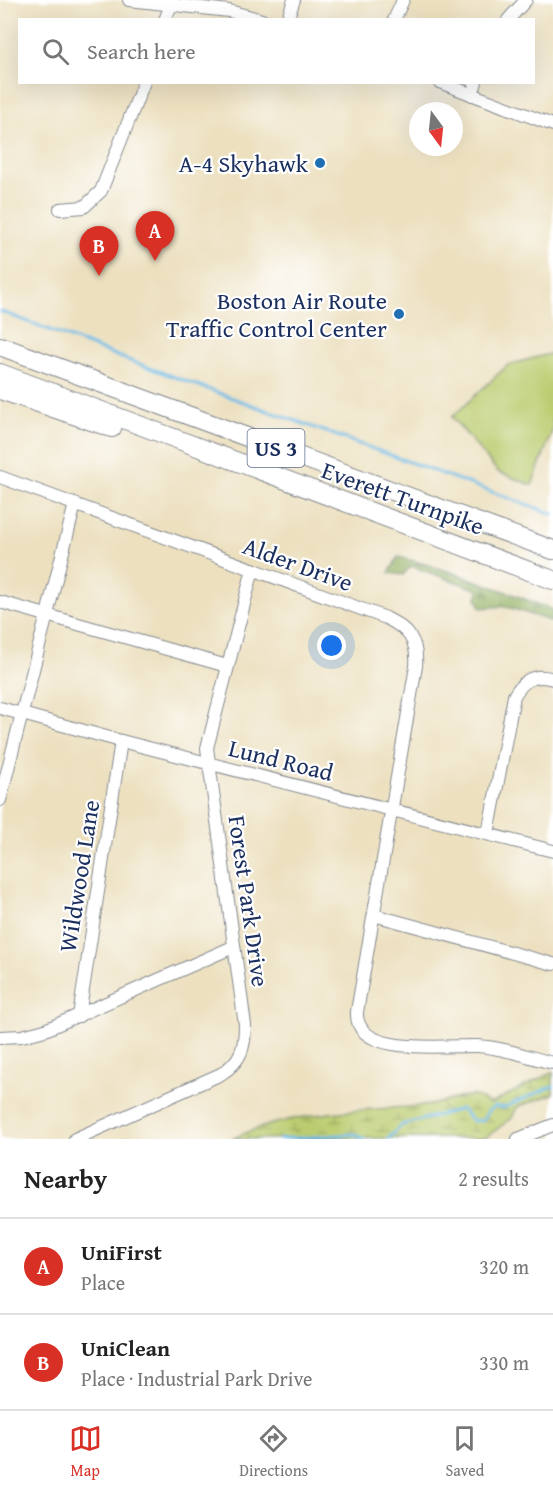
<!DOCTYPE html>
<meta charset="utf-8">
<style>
:root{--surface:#fff;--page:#f2f2f2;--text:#222;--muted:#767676;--line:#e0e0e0;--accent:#d93025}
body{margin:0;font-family:"Gentium Book Plus",serif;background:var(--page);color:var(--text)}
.compass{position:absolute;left:409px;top:102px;width:54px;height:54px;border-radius:50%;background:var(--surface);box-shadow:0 6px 24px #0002;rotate:165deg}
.you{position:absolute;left:332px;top:646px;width:21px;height:21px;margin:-15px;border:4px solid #fff;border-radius:50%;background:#1a73e8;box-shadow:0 0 0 9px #1a73e833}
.badge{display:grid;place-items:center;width:39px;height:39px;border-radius:50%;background:var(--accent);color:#fff;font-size:20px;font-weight:700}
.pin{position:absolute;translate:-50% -50px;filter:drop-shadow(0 2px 3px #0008)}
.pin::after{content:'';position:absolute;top:32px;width:21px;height:18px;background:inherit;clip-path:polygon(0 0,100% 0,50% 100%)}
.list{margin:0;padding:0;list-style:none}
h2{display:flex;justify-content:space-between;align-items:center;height:78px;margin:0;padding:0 24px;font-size:26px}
h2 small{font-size:20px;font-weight:400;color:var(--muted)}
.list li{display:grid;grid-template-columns:39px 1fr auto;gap:18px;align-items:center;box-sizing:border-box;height:96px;padding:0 24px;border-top:2px solid var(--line)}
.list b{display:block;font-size:22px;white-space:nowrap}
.list p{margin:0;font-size:20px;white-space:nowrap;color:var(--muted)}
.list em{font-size:20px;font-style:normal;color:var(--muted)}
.icon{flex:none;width:33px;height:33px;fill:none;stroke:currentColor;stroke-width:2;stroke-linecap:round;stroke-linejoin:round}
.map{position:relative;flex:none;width:553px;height:1139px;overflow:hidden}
.search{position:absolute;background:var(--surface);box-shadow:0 6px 24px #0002;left:18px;right:18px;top:18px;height:66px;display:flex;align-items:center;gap:15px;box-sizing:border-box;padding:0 21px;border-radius:0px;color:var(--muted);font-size:22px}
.sheet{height:270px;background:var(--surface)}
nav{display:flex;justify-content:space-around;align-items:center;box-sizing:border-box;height:84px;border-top:2px solid var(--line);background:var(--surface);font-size:16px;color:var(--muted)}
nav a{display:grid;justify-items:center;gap:3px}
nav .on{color:var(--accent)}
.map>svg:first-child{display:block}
.forest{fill:url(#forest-firs);stroke:#587060;stroke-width:1.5}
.wetland{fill:url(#wetland-marsh);stroke:#6b7e66;stroke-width:1.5}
.green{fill:#bbcc6f;stroke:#6b7e66;stroke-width:1.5}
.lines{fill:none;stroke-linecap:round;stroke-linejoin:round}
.stream{stroke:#6ab9e4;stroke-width:3}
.minor-casing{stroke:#84888e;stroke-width:14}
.highway-casing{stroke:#84888e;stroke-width:20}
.minor{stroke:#fff;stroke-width:12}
.highway{stroke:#fff;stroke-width:18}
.poi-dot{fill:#1f6fb2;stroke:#fff;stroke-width:2}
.labels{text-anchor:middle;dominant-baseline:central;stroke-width:4.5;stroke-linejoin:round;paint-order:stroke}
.shield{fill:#fff;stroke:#5f6d8e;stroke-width:1.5}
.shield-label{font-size:22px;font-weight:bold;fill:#1b2f5e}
.poi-label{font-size:24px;fill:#1b2f5e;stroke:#fff;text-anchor:end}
.street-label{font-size:24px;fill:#1b2f5e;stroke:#fff}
</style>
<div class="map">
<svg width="553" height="1139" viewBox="0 0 553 1139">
<defs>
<pattern id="forest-firs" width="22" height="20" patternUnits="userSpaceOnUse" patternTransform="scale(1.5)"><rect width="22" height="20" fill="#94b062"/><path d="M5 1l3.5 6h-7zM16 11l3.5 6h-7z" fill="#789054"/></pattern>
<pattern id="wetland-marsh" width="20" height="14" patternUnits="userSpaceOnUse" patternTransform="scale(1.5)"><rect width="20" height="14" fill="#bbcc6f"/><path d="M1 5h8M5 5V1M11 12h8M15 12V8" fill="none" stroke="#97a65e"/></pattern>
</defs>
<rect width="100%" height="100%" fill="#fff"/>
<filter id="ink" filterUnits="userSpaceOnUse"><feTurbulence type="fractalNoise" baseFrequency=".0167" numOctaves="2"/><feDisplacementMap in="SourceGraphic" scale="12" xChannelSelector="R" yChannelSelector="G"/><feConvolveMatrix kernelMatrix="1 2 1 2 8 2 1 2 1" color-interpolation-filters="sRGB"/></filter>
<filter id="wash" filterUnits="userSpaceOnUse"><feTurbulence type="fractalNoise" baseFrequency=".008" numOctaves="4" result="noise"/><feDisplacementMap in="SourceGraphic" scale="24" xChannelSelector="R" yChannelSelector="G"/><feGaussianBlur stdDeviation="1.35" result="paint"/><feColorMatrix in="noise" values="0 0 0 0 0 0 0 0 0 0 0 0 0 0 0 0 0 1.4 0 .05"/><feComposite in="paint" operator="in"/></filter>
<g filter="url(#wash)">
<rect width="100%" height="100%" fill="#ece0bf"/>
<path class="forest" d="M398,557c54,13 104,33 155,53v12l-48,-16 -24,2 -4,-10 2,-8 -68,-24 -8,9 -14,-2z"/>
<path class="wetland" d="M553,1072v22l-36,13 -5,11 -27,20 -253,1c58,-28 125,-28 188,-33 17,-1 33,-8 49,-10 8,-2 14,4 21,8z"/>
<path class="green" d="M553,353v76l-21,56 -34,-13 -46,-55 56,-52z"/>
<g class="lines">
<g class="stream">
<path d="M0,311l125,48 428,155"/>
<path d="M280,1139l75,-5 9,5"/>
<path d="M388,1139l14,-14 59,-16 12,12 10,-1 6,-10 7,-4 7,2 50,-22"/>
</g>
</g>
</g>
<g filter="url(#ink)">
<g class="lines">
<defs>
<g id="minor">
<path d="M129,0l100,11 33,9"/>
<path d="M165,20l8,-20"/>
<path d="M287,20l7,-20"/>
<path d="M394,20l9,-20"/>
<path d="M508,20l18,-20"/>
<path d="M439,82l114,43"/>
<path d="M472,95l4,-13"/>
<path d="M60,209l24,-2 17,-16 43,-109"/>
<path d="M0,477l386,141c22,11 32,22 30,48l-59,346c-3,46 91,33 120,34 25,1 51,11 76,17"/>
<path d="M0,602l227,64"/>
<path d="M0,708l121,33 432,110"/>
<path d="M0,800l75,-296"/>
<path d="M488,834l26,-138c9,-16 21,-23 39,-17"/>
<path d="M374,915l179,49"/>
<path d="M79,1016l42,-275"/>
<path d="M0,1037l22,-1 23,-6 188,-83"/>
<path d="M75,1139l146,-65c20,-13 24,-26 24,-49l-38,-277 46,-179"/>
<path d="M518,1139l35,-14"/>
</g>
<g id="highway">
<path d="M0,346l553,204"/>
<path d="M0,373l553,207"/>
<path d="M0,390l112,38"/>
</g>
</defs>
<use href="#minor" class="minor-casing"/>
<use href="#highway" class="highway-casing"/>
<use href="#minor" class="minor"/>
<use href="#highway" class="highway"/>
</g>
</g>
<g class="poi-dot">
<circle cx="320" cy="163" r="6"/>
<circle cx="399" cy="314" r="6"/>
</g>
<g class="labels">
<rect class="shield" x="247.5" y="429" width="57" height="38" rx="4.5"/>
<g class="shield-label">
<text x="276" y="448">US 3</text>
</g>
<g class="poi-label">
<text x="308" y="163">A-4 Skyhawk</text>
<text x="387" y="300">Boston Air Route<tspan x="387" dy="28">Traffic Control Center</tspan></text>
</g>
<g class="street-label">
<text transform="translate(403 498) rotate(20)">Everett Turnpike</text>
<text transform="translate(298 564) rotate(20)">Alder Drive</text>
<text transform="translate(281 760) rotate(14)">Lund Road</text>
<text transform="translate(79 876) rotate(-81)">Wildwood Lane</text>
<text transform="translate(249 901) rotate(82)">Forest Park Drive</text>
</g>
</g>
</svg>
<svg class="compass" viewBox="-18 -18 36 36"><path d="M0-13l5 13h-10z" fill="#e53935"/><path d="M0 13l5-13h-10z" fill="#767676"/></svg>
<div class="you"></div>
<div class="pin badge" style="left:155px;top:261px">A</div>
<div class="pin badge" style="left:99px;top:276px">B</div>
<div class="search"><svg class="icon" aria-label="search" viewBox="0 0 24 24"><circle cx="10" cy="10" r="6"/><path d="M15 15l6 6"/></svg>Search here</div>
</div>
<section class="sheet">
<h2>Nearby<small>2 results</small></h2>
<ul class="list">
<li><span class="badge">A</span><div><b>UniFirst</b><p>Place</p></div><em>320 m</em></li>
<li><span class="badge">B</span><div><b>UniClean</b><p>Place · Industrial Park Drive</p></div><em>330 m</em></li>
</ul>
</section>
<nav>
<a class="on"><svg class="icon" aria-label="map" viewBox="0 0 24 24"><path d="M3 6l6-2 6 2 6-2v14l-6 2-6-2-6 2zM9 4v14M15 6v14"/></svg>Map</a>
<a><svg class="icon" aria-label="directions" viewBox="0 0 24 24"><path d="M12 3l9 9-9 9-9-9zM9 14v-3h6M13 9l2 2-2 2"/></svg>Directions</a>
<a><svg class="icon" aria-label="saved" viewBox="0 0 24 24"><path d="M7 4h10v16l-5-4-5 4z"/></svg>Saved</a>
</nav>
